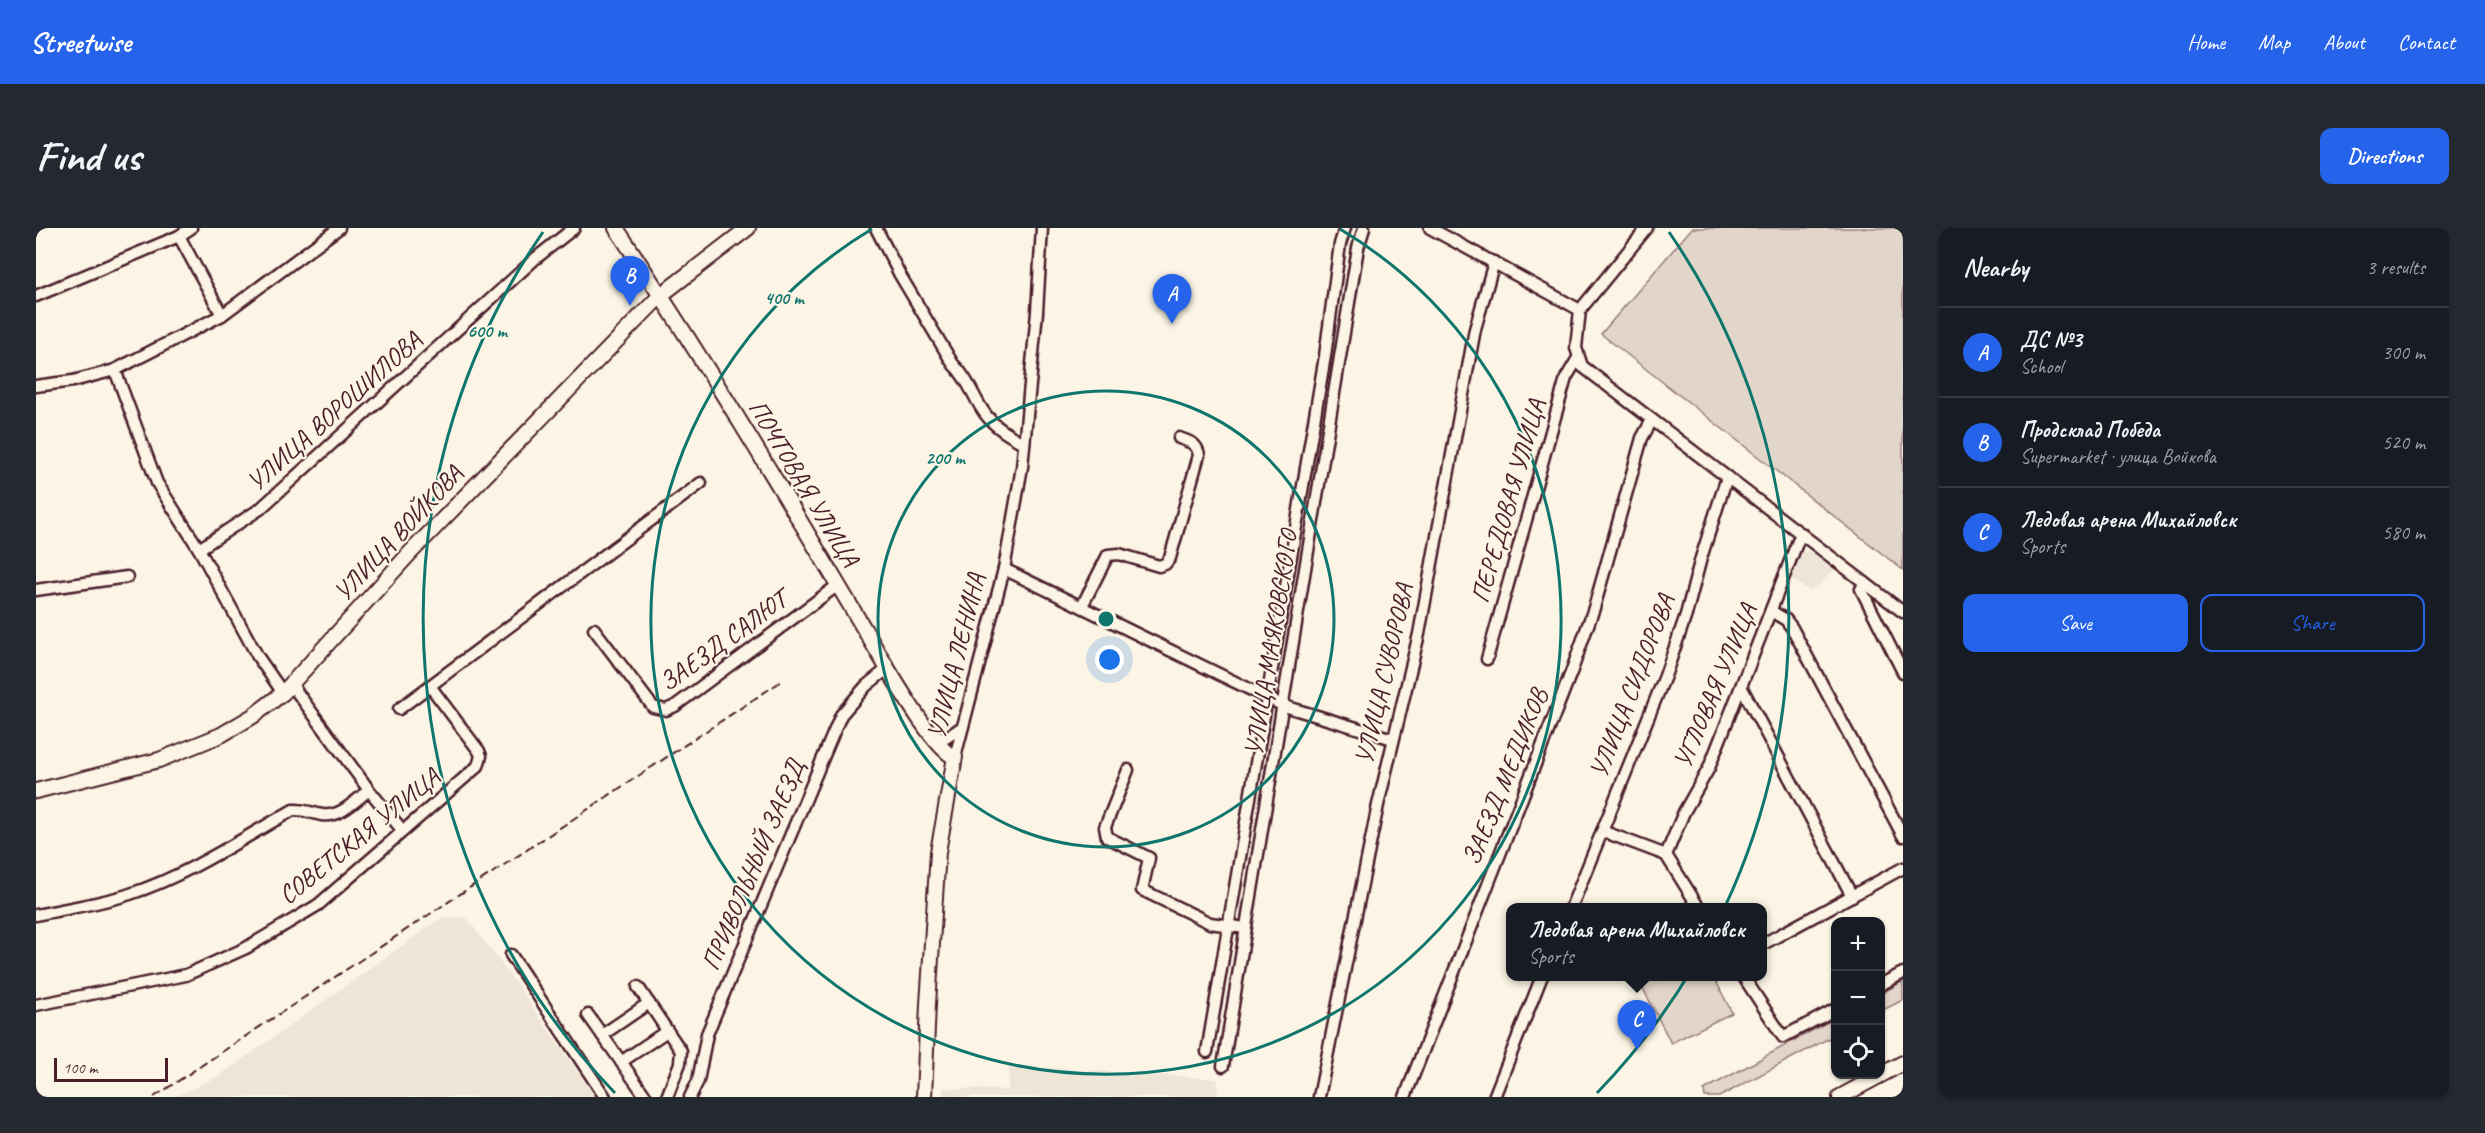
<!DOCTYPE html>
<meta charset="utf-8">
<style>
:root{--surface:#171b24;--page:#242831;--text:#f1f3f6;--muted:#9ea1a6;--line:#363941;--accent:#2563eb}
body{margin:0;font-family:Caveat,sans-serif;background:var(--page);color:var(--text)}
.controls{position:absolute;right:18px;bottom:18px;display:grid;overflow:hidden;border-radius:12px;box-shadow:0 2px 4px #0004}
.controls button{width:54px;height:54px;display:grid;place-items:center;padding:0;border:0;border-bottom:2px solid var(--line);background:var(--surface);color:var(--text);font:30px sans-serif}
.scale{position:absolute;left:18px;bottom:15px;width:114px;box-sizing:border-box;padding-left:6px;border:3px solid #4a1f2b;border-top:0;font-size:16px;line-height:21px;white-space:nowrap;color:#4a1f2b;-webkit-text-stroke:4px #fcf5e5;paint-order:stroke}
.you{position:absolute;left:1074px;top:432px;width:21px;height:21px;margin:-15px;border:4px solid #fff;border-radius:50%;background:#1a73e8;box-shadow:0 0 0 9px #1a73e833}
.badge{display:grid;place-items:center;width:39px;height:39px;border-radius:50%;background:var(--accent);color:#fff;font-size:20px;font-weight:700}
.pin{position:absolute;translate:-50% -50px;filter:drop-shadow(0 2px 3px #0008)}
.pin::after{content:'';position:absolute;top:32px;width:21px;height:18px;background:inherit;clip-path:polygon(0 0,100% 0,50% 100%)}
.popup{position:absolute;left:1470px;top:675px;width:261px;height:78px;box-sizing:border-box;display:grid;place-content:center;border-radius:12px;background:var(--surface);filter:drop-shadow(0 2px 4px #0005);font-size:20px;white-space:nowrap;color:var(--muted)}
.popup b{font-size:22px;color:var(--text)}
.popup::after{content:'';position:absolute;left:50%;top:100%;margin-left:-12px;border:12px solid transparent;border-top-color:var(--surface)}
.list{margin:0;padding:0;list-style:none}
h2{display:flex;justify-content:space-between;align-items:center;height:78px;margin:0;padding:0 24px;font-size:26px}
h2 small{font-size:20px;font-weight:400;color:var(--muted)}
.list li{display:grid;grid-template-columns:39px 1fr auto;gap:18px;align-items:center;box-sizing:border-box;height:90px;padding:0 24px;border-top:2px solid var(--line)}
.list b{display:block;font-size:22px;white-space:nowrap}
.list p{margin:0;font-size:20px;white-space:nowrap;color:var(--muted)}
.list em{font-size:20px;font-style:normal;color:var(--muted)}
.actions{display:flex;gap:12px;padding:18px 24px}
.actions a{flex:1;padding:14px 0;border:2px solid var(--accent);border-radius:12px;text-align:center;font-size:21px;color:var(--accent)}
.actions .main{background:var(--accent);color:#fff}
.icon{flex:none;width:33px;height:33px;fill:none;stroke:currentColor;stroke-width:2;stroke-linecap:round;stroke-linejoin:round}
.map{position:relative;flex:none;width:1867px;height:869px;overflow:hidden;border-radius:12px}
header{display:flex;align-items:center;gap:36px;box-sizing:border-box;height:84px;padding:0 30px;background:var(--accent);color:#fff}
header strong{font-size:28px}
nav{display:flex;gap:33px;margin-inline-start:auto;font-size:21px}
.intro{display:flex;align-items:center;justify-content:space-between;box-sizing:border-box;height:144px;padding:0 36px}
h1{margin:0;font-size:42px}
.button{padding:15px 27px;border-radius:12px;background:var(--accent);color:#fff;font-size:21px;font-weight:700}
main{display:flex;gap:36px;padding:0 36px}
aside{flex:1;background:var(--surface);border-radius:12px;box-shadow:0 2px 4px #0004}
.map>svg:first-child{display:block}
.built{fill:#eee5d7}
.green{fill:#e2d5ca;stroke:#967a7a;stroke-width:1.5}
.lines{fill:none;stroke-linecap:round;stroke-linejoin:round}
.minor-casing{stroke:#4a1f2b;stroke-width:15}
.major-casing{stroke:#4a1f2b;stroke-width:18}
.minor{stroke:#fcf5e5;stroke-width:10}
.major{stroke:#fcf5e5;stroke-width:14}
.rail{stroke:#4a1f2b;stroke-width:2;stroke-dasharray:9 4.5;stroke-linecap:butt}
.ring{fill:none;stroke:#0f766e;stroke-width:3}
.labels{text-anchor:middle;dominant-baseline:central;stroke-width:4.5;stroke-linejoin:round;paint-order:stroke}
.street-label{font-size:26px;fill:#4a1f2b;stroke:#fcf5e5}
.centre{fill:#0f766e;stroke:#fcf5e5;stroke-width:3}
.ring-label{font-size:18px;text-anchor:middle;font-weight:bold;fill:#0f766e;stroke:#fcf5e5;stroke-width:4.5;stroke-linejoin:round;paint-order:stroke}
</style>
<header>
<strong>Streetwise</strong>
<nav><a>Home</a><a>Map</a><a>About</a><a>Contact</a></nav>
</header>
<div class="intro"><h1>Find us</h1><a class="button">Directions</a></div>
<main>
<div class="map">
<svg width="1867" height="869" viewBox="0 0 1867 869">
<rect width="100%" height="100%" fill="#fcf5e5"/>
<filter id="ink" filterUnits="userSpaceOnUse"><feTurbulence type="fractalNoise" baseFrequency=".0167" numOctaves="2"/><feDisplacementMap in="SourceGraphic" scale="12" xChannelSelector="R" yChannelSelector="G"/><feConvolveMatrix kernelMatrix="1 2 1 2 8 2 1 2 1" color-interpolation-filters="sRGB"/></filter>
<g filter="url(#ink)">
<g class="built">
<path d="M1773,323l27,17 -17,17 -10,6 -21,-14 12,-24z"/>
<path d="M430,689l50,66 79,114h-421l45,-21 222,-158z"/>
<path d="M973,837l209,14 -1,18h-274v-9l65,2z"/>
</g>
<g class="green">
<path d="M1656,0h211v342l-302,-236z"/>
<path d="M1601,749h77l18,36 -61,30z"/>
<path d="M1867,753v19l-22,11v-17z"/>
<path d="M1799,790v17l-116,62h-14l-1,-7z"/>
</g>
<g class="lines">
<defs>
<g id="minor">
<path d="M840,0l24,47 53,89c16,15 20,34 33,51 10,13 23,20 37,28"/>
<path d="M1394,0l150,82"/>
<path d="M1611,0l-67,82 -4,38 6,18 321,246"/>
<path d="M143,8l43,79"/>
<path d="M0,68l143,-60 12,-8"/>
<path d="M79,142l42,113 42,66 59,108 25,36"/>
<path d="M0,158l37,-5 42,-11 107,-55 117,-87"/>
<path d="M163,321l61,-40 276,-251 38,-30"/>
<path d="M968,341l280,137 109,33"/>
<path d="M1829,355l-4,6 42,83"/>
<path d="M0,362l91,-13"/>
<path d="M1046,378l26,-51 11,-1 40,12 6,-2 5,-6 29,-103c-2,-12 -9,-13 -20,-17"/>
<path d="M1735,383l15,9 6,8 111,208"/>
<path d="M558,401l59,78 13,3 9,-4 163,-121"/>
<path d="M1451,431l79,-281 12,-20"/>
<path d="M255,456l78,106 34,41"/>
<path d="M1706,460l110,208"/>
<path d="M363,481l302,-226"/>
<path d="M895,506l15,4 16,-11"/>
<path d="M919,529l49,-188 18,-102 15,-155 5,-84"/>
<path d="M1092,542l-23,57 2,10 42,21 -7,32 68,33 35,5"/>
<path d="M1566,603l64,24 18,-43 25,-44 92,-235"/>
<path d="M1630,627l33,53"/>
<path d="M1535,680l94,-232 21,-61 15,-57 26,-81"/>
<path d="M0,687c31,-7 64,-11 94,-21 58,-19 110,-54 163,-84 11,-1 18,3 29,5 18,3 34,-15 47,-25"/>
<path d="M1727,716l140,-76"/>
<path d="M475,727l94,142"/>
<path d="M1707,748l40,61 53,-28"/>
<path d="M1844,757l23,-12"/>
<path d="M602,759l43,64 -1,12 -13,34"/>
<path d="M0,777l150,-30 60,-27 72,-43 160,-139 3,-10 -2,-5 -49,-65"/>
<path d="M552,787l58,82"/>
<path d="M566,807l47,-32"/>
<path d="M1171,824l118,-696 15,-112 5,-16"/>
<path d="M585,834l46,-31"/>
<path d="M1187,838l135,-818 6,-20"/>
<path d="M654,869l8,-16 9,-47 134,-319 25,-29 21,-17"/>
<path d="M1283,869l59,-292 41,-171 56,-305 19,-67"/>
<path d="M1369,869l167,-427 22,-62 48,-170 10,-18"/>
<path d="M1458,869l48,-121"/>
</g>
<g id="major">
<path d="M580,0c94,140 181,287 267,433 11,18 54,92 72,96l-17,95 -10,152 -4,93"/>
<path d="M0,563l123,-31 62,-25 32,-19 30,-23 127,-140 251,-258 87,-67"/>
<path d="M1804,869l63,-34"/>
</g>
</defs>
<use href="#minor" class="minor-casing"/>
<use href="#major" class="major-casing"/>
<use href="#minor" class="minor"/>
<use href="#major" class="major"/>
<path class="rail" d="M118,869l629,-417"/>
</g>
</g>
<g class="ring">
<circle cx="1070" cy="391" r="228"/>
<path d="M1304 1A455 455 0 1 1 836 1"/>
<path d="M579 865A683 683 0 0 1 507 4M1633 4A683 683 0 0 1 1561 865"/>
</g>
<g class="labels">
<g class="street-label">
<text transform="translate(298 183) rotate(-42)">УЛИЦА ВОРОШИЛОВА</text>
<text transform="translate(768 255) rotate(59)">ПОЧТОВАЯ УЛИЦА</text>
<text transform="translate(1472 273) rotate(-74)">ПЕРЕДОВАЯ УЛИЦА</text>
<text transform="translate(362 305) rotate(-47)">УЛИЦА ВОЙКОВА</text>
<text transform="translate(687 413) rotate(-36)">ЗАЕЗД САЛЮТ</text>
<text transform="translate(1235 415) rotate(-81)">УЛИЦА МАЯКОВСКОГО</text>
<text transform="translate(920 428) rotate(-76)">УЛИЦА ЛЕНИНА</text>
<text transform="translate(1348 446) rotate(-77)">УЛИЦА СУВОРОВА</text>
<text transform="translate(1596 458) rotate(-69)">УЛИЦА СИДОРОВА</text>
<text transform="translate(1679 458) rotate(-67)">УГЛОВАЯ УЛИЦА</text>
<text transform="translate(1469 549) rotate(-68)">ЗАЕЗД МЕДИКОВ</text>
<text transform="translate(323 608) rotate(-39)">СОВЕТСКАЯ УЛИЦА</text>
<text transform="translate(717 637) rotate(-67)">ПРИВОЛЬНЫЙ ЗАЕЗД</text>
</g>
</g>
<circle cx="1070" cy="391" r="9" class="centre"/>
<g class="ring-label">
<text x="748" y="76">400 m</text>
<text x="451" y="109">600 m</text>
<text x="909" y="236">200 m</text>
</g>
</svg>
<div class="controls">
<button>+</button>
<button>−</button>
<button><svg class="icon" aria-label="locate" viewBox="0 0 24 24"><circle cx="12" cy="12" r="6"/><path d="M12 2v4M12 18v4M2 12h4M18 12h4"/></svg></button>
</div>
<div class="scale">100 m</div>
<div class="you"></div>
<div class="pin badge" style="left:1136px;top:96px">A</div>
<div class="pin badge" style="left:594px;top:78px">B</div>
<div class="pin badge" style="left:1601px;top:822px">C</div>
<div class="popup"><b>Ледовая арена Михайловск</b>Sports</div>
</div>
<aside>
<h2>Nearby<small>3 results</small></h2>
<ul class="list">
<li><span class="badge">A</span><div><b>ДС №3</b><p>School</p></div><em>300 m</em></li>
<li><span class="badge">B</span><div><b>Продсклад Победа</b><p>Supermarket · улица Войкова</p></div><em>520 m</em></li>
<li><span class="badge">C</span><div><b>Ледовая арена Михайловск</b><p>Sports</p></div><em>580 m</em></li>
</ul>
<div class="actions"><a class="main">Save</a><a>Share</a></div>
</aside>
</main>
